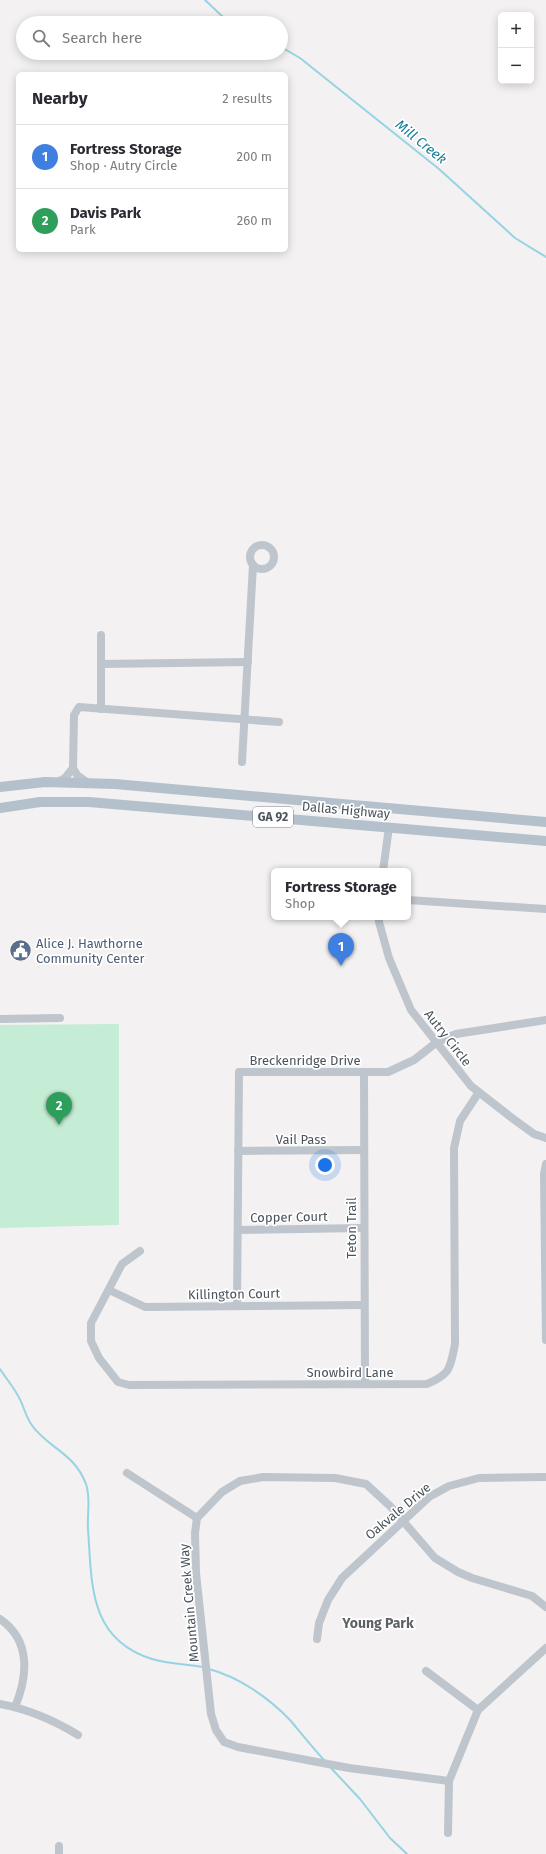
<!DOCTYPE html>
<meta charset="utf-8">
<style>
:root{--surface:#fff;--page:#f2f2f3;--text:#2b2b33;--muted:#7c7c81;--line:#e1e1e2;--accent:#2c73d3}
body{margin:0;font-family:"Fira Sans",sans-serif;background:var(--page);color:var(--text)}
.controls{position:absolute;right:12px;top:12px;display:grid;overflow:hidden;border-radius:6px;box-shadow:0 2px 10px #0003}
.controls button{width:36px;height:36px;display:grid;place-items:center;padding:0;border:0;border-bottom:1px solid var(--line);background:var(--surface);color:var(--text);font:20px sans-serif}
.you{position:absolute;left:325px;top:1165px;width:14px;height:14px;margin:-10px;border:3px solid #fff;border-radius:50%;background:#1a73e8;box-shadow:0 0 0 6px #1a73e833}
.badge{display:grid;place-items:center;width:26px;height:26px;border-radius:50%;background:var(--accent);color:#fff;font-size:13px;font-weight:700}
.pin{position:absolute;translate:-50% -33px;filter:drop-shadow(0 1px 2px #0008)}
.pin::after{content:'';position:absolute;top:21px;width:14px;height:12px;background:inherit;clip-path:polygon(0 0,100% 0,50% 100%)}
.popup{position:absolute;left:271px;top:868px;width:140px;height:52px;box-sizing:border-box;display:grid;place-content:center;border-radius:6px;background:var(--surface);filter:drop-shadow(0 1px 3px #0005);font-size:13px;white-space:nowrap;color:var(--muted)}
.popup b{font-size:15px;color:var(--text)}
.popup::after{content:'';position:absolute;left:50%;top:100%;margin-left:-8px;border:8px solid transparent;border-top-color:var(--surface)}
.list{margin:0;padding:0;list-style:none}
h2{display:flex;justify-content:space-between;align-items:center;height:52px;margin:0;padding:0 16px;font-size:17px}
h2 small{font-size:13px;font-weight:400;color:var(--muted)}
.list li{display:grid;grid-template-columns:26px 1fr auto;gap:12px;align-items:center;box-sizing:border-box;height:64px;padding:0 16px;border-top:1px solid var(--line)}
.list b{display:block;font-size:15px;white-space:nowrap}
.list p{margin:0;font-size:13px;white-space:nowrap;color:var(--muted)}
.list em{font-size:13px;font-style:normal;color:var(--muted)}
.icon{flex:none;width:22px;height:22px;fill:none;stroke:currentColor;stroke-width:2;stroke-linecap:round;stroke-linejoin:round}
.map{position:relative;flex:none;width:546px;height:1854px;overflow:hidden}
.search{position:absolute;background:var(--surface);box-shadow:0 2px 10px #0003;left:16px;top:16px;width:272px;height:44px;display:flex;align-items:center;gap:10px;box-sizing:border-box;padding:0 14px;border-radius:22px;color:var(--muted);font-size:15px}
.panel{position:absolute;background:var(--surface);box-shadow:0 2px 10px #0003;left:16px;top:72px;width:272px;height:180px;border-radius:6px}
.map>svg:first-child{display:block}
.green{fill:#c5ecd4}
.lines{fill:none;stroke-linecap:round;stroke-linejoin:round}
.stream{stroke:#96d3e4;stroke-width:2}
.minor{stroke:#bec5cc;stroke-width:8}
.major{stroke:#b4c0cc;stroke-width:10}
.labels{text-anchor:middle;dominant-baseline:central;stroke-width:3.5;stroke-linejoin:round;paint-order:stroke}
.shield{fill:#fff;stroke:#81878e;stroke-width:1}
.shield-label{font-size:12px;font-weight:bold;fill:#4b545d}
.street-label{font-size:13px;fill:#4b545d;stroke:#fff}
.service-label{font-size:13px;fill:#4e5e75;stroke:#fff;text-anchor:start}
.water-label{font-size:14px;font-style:italic;fill:#1a7d98;stroke:#fff}
.neighbourhood-label{font-size:14px;font-weight:bold;fill:#5e6165;stroke:#fff}
</style>
<div class="map">
<svg width="546" height="1854" viewBox="0 0 546 1854">
<rect width="100%" height="100%" fill="#f3f1f1"/>
<path class="green" d="M119,1024v201l-119,3v-203z"/>
<g class="lines">
<g class="stream">
<path d="M205,0l18,17 10,6"/>
<path d="M281,47l19,11 139,111 76,69 31,19"/>
<path d="M0,1369c5,8 12,16 17,25 6,9 8,21 14,30 16,24 43,28 55,60 5,15 1,29 2,45 4,54 0,110 64,130 17,5 34,5 51,8"/>
<path d="M209,1669c30,8 60,29 81,51 11,13 22,27 34,40"/>
<path d="M331,1768l29,31 30,39 17,16"/>
</g>
<g class="minor">
<circle cx="262" cy="557" r="12"/>
<path d="M101,635v74"/>
<path d="M101,664l147,-2"/>
<path d="M242,762l11,-197"/>
<path d="M58,782l7,-4 8,-10"/>
<path d="M88,783l-11,-8 -4,-7 1,-53 5,-8 200,15"/>
<path d="M383,871l6,-44"/>
<path d="M408,900l138,9"/>
<path d="M379,917v5l10,36 22,52 60,76 41,32 22,16 12,4"/>
<path d="M0,1019l60,-1"/>
<path d="M364,1072l1,312"/>
<path d="M238,1151l125,-1"/>
<path d="M546,1164l-2,10 2,166"/>
<path d="M238,1230l125,-2"/>
<path d="M140,1251l-18,13 -31,59v18l8,17 19,24 11,3 298,-1c24,-10 23,-16 28,-40l-1,-196 6,-27 19,-29"/>
<path d="M109,1290l36,17 218,-2"/>
<path d="M237,1306l2,-234h149l26,-12 23,-18 19,-8 90,-14"/>
<path d="M127,1473l70,45"/>
<path d="M0,1619c31,21 28,57 15,88"/>
<path d="M317,1639l2,-16 9,-23 14,-22 87,-81 20,-11 30,-8 67,-1"/>
<path d="M426,1671l52,39"/>
<path d="M0,1704c27,5 55,17 78,31"/>
<path d="M449,1781l-100,-13 -111,-21 -14,-5 -8,-12 -5,-16 -15,-141 -1,-40 2,-15 25,-26 18,-11 23,-4 72,1 31,6 24,22 45,52 23,14 14,6 60,18 14,11"/>
<path d="M448,1833l1,-52 29,-71 68,-62"/>
<path d="M59,1846v8"/>
</g>
<g class="major">
<path d="M0,787l45,-5 70,2 431,38"/>
<path d="M0,808l40,-6h49l457,39"/>
</g>
</g>
<defs>
<symbol id="civic-disc" viewBox="-11 -11 22 22"><circle r="9.5" fill="#5c6f8a" stroke="#fff"/><path d="M-.6-6.5H3V-4.5H.6V-3L4-1V1h2V6H-6V1h2V-1L-.6-3ZM-1.2 2.5V6h2.4V2.5Z" fill="#fff"/></symbol>
</defs>
<g fill-rule="evenodd">
<use href="#civic-disc" x="8" y="938" width="25" height="25"/>
</g>
<g class="labels">
<rect class="shield" x="253" y="807" width="40" height="20" rx="3"/>
<g class="shield-label">
<text x="273" y="817">GA 92</text>
</g>
<g class="street-label">
<text transform="translate(346 810) rotate(5)">Dallas Highway</text>
<text transform="translate(448 1038) rotate(52)">Autry Circle</text>
<text x="305" y="1060">Breckenridge Drive</text>
<text x="301" y="1139">Vail Pass</text>
<text transform="translate(289 1217) rotate(-1)">Copper Court</text>
<text transform="translate(351 1228) rotate(-90)">Teton Trail</text>
<text transform="translate(234 1294) rotate(-1)">Killington Court</text>
<text x="350" y="1372">Snowbird Lane</text>
<text transform="translate(398 1511) rotate(-40)">Oakvale Drive</text>
<text transform="translate(189 1603) rotate(-95)">Mountain Creek Way</text>
</g>
<g class="service-label">
<text x="36" y="943">Alice J. Hawthorne<tspan x="36" dy="15">Community Center</tspan></text>
</g>
<g class="water-label">
<text transform="translate(421 142) rotate(39)">Mill Creek</text>
</g>
<g class="neighbourhood-label">
<text x="378" y="1623">Young Park</text>
</g>
</g>
</svg>
<div class="controls">
<button>+</button>
<button>−</button>
</div>
<div class="you"></div>
<div class="pin badge" style="left:341px;top:966px;background:#3f7fe0">1</div>
<div class="popup"><b>Fortress Storage</b>Shop</div>
<div class="pin badge" style="left:59px;top:1125px;background:#2e9e5b">2</div>
<div class="search"><svg class="icon" aria-label="search" viewBox="0 0 24 24"><circle cx="10" cy="10" r="6"/><path d="M15 15l6 6"/></svg>Search here</div>
<section class="panel">
<h2>Nearby<small>2 results</small></h2>
<ul class="list">
<li><span class="badge" style="background:#3f7fe0">1</span><div><b>Fortress Storage</b><p>Shop · Autry Circle</p></div><em>200 m</em></li>
<li><span class="badge" style="background:#2e9e5b">2</span><div><b>Davis Park</b><p>Park</p></div><em>260 m</em></li>
</ul>
</section>
</div>
